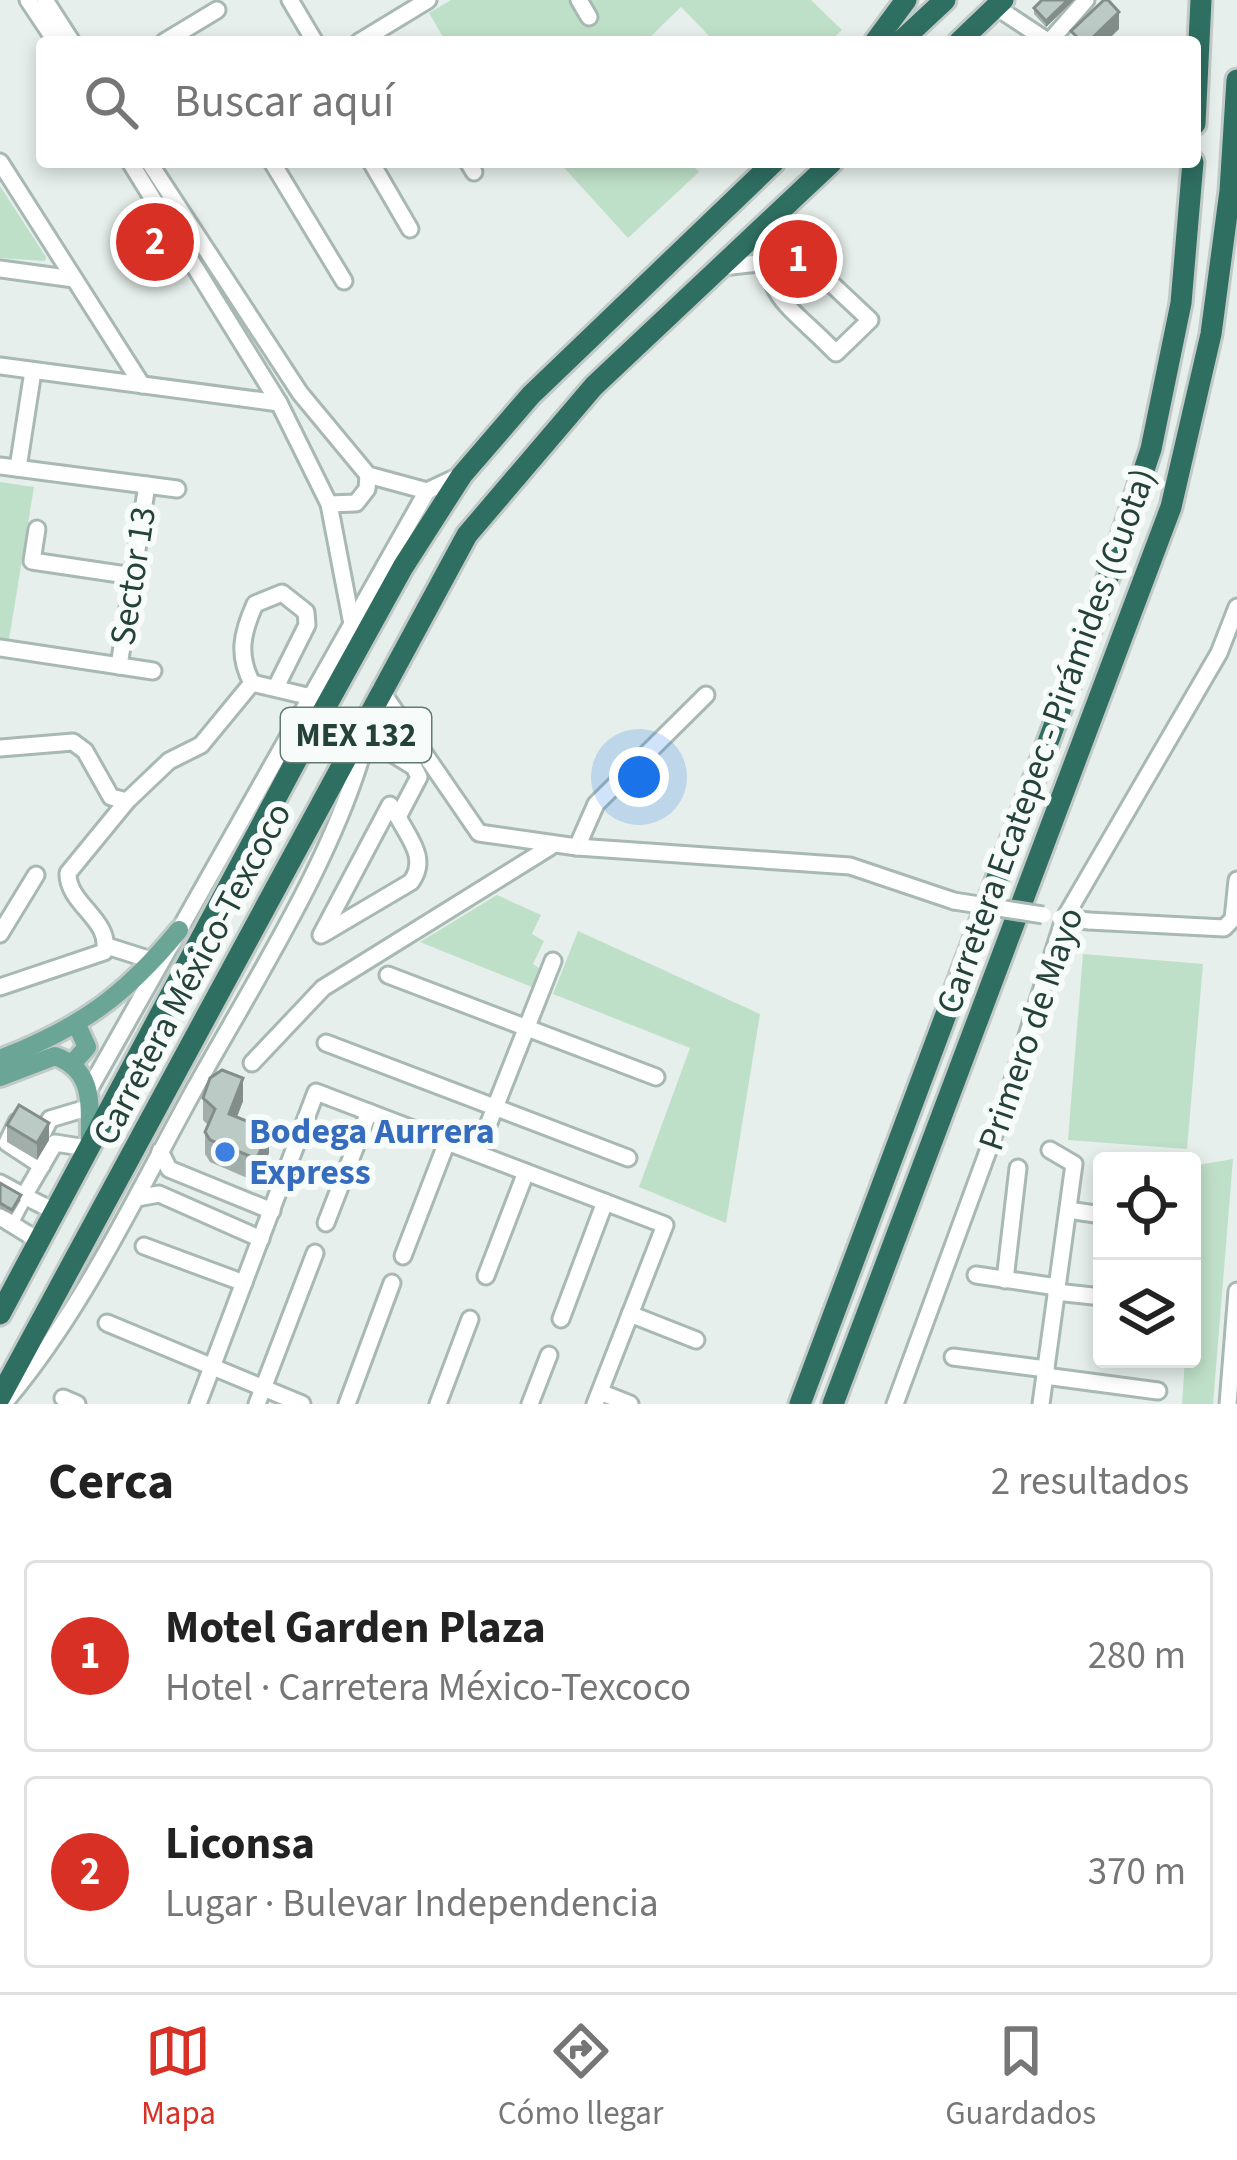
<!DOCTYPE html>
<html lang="es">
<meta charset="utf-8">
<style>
:root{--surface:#fff;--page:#f6f6f6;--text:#222;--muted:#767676;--line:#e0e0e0;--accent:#d93025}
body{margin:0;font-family:"Source Sans 3",sans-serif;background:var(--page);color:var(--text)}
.controls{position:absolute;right:36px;bottom:36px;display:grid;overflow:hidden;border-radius:12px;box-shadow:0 6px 18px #0003}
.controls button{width:108px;height:108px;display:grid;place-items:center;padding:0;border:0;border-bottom:3px solid var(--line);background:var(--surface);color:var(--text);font:60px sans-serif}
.you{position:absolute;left:639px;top:777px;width:42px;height:42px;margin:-30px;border:9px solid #fff;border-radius:50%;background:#1a73e8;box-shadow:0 0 0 18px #1a73e833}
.badge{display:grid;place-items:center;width:78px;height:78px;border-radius:50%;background:var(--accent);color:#fff;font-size:39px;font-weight:700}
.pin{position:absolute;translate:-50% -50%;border:6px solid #fff;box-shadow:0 3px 12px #0006}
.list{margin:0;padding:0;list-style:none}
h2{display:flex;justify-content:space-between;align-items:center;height:156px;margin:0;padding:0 48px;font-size:51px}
h2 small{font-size:39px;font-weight:400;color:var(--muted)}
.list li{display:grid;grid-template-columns:78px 1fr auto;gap:36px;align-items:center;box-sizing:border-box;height:192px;margin:0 24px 24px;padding:0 24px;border:3px solid var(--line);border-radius:12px}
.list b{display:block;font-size:45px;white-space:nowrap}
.list p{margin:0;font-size:39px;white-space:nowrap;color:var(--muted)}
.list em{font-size:39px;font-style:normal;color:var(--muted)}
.icon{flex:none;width:66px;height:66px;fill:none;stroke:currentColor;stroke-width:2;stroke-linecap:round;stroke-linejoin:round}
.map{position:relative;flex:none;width:1237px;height:1404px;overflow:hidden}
.search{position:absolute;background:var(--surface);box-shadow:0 6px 18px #0003;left:36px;right:36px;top:36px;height:132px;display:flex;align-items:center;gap:30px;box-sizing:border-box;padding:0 42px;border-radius:12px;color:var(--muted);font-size:45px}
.sheet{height:588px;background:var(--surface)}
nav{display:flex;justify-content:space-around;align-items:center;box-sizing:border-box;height:168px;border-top:3px solid var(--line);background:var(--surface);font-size:33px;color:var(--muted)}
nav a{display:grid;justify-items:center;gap:6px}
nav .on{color:var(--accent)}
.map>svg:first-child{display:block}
.park{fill:#bfe0c8}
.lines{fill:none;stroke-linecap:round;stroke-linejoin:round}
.minor-casing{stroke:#a8b8b2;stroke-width:21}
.major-casing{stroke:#c2cac8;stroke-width:24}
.highway-casing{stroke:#c2cac8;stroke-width:27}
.minor{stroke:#fff;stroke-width:15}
.major{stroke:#6aa596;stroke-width:18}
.highway{stroke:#2f6f62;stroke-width:21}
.minor-bridge-casing{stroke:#a8b8b2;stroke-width:21;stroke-linecap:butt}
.minor-bridge{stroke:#fff;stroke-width:15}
.wall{fill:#a1aea9}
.shaded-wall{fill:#838d89}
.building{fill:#bbcac4;stroke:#838d89;stroke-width:3}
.shop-dot{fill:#3f7fe0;stroke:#f7fbf9;stroke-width:4.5}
.labels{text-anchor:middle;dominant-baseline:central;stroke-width:12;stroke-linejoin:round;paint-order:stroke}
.shield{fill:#f7fbf9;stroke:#637a73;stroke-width:3}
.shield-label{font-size:33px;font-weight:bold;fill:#24423a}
.street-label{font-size:36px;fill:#24423a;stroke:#f7fbf9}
.shop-label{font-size:36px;font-weight:bold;fill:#366cbe;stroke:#f7fbf9;text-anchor:start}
</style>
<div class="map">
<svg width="1237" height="1404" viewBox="0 0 1237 1404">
<rect width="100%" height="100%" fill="#e6efeb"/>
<g class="park">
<path d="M451,0h360l31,30 -13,12h-114l-34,-35 -36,35h-199l-17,-29z"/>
<path d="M559,162h131l9,10 -71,66z"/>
<path d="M0,186l46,71 -1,4 -45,-3z"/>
<path d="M0,482l34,5 -25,152 -9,-1z"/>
<path d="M497,895l44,20 -9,19 12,7 -11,23 6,4 -7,19 -112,-45z"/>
<path d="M578,931l182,83 -34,209 -87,-36 51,-139 -137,-54z"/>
<path d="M1083,954l120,10 -16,185 -119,-9z"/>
<path d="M1233,1159l-20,245h-31l3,-45h7l6,-194z"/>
</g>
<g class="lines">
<defs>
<g id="minor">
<path d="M28,0l28,42"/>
<path d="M45,0l27,42"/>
<path d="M290,0l25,42"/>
<path d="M579,0l10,17"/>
<path d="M996,7l53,35 37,-42"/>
<path d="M164,42l53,-32"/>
<path d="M359,42l69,-42"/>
<path d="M0,162l142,223"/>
<path d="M130,162l149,241 50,101 22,115"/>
<path d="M149,162l151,231 68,82 59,16"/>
<path d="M272,162l72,119"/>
<path d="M371,162l39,67"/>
<path d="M468,162l6,10"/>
<path d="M722,267l82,-9 66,62 -34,33c-52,-54 -77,-54 -65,-134"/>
<path d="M0,269l74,10"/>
<path d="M0,366l279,37"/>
<path d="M0,466l177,23"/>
<path d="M18,468l15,-97"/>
<path d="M329,504l27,-1 11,-14 1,-14"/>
<path d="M37,529l-5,32 101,15"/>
<path d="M0,648l153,23"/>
<path d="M119,666l28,-181"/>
<path d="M252,683c-15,-28 -10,-50 3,-79l27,-11 24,19 1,13 -31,62"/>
<path d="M380,689l99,144 98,14 19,-43 110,-109"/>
<path d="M0,748l73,-6 12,9 26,46 16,4"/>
<path d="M577,847l273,19 104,35"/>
<path d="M1089,921l135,7 9,-9 4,-39"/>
<path d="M0,934l36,-59"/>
<path d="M323,934l88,-52c17,-23 -1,-42 -13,-65"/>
<path d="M321,935l69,-130 8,12 21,-40 -5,-10 -55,-34"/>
<path d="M107,946l47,15"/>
<path d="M388,975l268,102"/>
<path d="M0,987l104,-35c9,-31 -37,-48 -36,-79l59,-72 42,-40 32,-16 51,-62 55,13"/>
<path d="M326,1043l302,115"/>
<path d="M252,1063l71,-75 227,-141"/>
<path d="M90,1088l337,-597 32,-15"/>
<path d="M17,1122l-10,21 35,23"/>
<path d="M42,1135l8,-16 40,-12"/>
<path d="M160,1151l9,18 103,42"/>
<path d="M477,1153l76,-192"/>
<path d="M0,1183l24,13 -14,27"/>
<path d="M137,1198l22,-4 102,45"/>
<path d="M1068,1210l34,5"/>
<path d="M54,1211l-30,-15 31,-53 32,5"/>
<path d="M0,1217l39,24"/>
<path d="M326,1223l43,-111"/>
<path d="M144,1246l100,37"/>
<path d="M403,1256l44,-114"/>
<path d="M976,1275l81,12"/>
<path d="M486,1276l40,-104"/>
<path d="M1005,1280l13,-112"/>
<path d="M1056,1292l46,5"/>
<path d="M630,1314l66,26"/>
<path d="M561,1319l44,-117"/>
<path d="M107,1323l195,81"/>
<path d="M953,1357l93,12"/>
<path d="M1045,1376l113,15"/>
<path d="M600,1392l30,12"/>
<path d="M63,1398l14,6"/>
<path d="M5,1402c78,-92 131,-207 189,-312 61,-110 145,-239 175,-361"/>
<path d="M198,1404l118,-312 349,133 -70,179"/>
<path d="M257,1404l58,-151"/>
<path d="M347,1404l45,-121"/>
<path d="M438,1404l32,-85"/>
<path d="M530,1404l19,-49"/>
<path d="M895,1404l111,-302 58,-183 155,-266 18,-46"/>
<path d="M1041,1404l33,-240 -24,-14"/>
<path d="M1228,1404l9,-113"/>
</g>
<g id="major">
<path d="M0,1059c80,-31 125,-63 179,-129"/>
<path d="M72,1064l15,-17 -10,-22"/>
<path d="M0,1077l55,-21c41,15 34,50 35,86"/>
</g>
<g id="highway">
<path d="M875,42l31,-42"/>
<path d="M900,42l45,-42"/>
<path d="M959,42l44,-42"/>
<path d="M1195,124l6,-124"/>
<path d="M0,1314l299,-559 104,-188 59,-92 69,-80 243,-233"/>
<path d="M0,1397l467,-862 127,-149 238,-224"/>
<path d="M800,1404l296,-790 55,-165 30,-146 12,-141"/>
<path d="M833,1404l338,-897 40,-173 19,-143 7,-111"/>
</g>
</defs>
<use href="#minor" class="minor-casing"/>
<use href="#major" class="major-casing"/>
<use href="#highway" class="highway-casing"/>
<use href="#minor" class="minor"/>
<use href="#major" class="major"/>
<use href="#highway" class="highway"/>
<defs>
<g id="minor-bridge">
<path d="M954,901l89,14"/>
<path d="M1060,918l29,3"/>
</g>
</defs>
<use href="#minor-bridge" class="minor-bridge-casing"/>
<use href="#minor-bridge" class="minor-bridge"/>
</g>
<g class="wall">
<path d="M1074,0l-28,27 -12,-13v-6z"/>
<path d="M141,217l28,29 -19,9 -9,-16z"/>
<path d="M203,1098l40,3 -6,16 32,36 -11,25 -6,2 -42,-18 -5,-8v-22l3,-7 -5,-5z"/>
<path d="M7,1125l42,15 -12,20 -30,-18z"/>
<path d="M0,1183l21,17 -9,15 -12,-7z"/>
</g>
<g class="shaded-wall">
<path d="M1068,0h6l-28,27v-6z"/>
<path d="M1119,12v17l-13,13h-18z"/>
<path d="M169,223v23l-19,9v-23z"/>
<path d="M243,1078v23l-14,36v-23z"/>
<path d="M49,1123v17l-12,20v-17z"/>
<path d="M269,1130v23l-11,25 -6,2v-23z"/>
</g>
<g class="building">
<path d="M1042,0h26l-22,21 -12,-13z"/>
<path d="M1104,0h4l11,12 -31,30h-6l-11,-11z"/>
<path d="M156,205l13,18 -19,9 -9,-15z"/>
<path d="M222,1070l21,8 -14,36 40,16 -11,26 -6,1 -42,-17 -5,-8 10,-23 -12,-11 7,-20z"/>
<path d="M19,1105l30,18 -12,20 -30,-18z"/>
<path d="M0,1183l21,12 -9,15 -12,-7z"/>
</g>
<circle class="shop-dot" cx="225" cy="1152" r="12"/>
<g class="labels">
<rect class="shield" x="281" y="708" width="150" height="54" rx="9"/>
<g class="shield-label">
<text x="356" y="735">MEX 132</text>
</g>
<g class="street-label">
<text transform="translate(133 576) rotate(-81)">Sector 13</text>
<text transform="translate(1046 741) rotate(-70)">Carretera Ecatepec - Pirámides (Cuota)</text>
<text transform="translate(192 974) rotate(-62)">Carretera México-Texcoco</text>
<text transform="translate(1031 1029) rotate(-71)">Primero de Mayo</text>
</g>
<g class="shop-label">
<text x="249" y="1131">Bodega Aurrera<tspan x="249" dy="41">Express</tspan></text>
</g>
</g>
</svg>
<div class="controls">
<button><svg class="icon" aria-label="locate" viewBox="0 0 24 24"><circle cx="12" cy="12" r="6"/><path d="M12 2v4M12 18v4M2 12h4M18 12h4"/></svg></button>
<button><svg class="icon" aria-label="layers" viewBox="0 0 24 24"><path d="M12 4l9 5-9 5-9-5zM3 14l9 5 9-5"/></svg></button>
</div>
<div class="you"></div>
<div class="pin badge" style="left:798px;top:259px">1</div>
<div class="pin badge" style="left:155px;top:242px">2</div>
<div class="search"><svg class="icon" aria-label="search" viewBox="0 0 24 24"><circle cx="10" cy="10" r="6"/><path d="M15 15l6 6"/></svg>Buscar aquí</div>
</div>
<section class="sheet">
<h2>Cerca<small>2 resultados</small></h2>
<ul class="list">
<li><span class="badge">1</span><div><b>Motel Garden Plaza</b><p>Hotel · Carretera México-Texcoco</p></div><em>280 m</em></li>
<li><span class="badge">2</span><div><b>Liconsa</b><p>Lugar · Bulevar Independencia</p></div><em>370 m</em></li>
</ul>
</section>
<nav>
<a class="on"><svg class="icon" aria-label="map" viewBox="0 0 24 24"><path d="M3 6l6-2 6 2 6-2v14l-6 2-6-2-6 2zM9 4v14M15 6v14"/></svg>Mapa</a>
<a><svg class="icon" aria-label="directions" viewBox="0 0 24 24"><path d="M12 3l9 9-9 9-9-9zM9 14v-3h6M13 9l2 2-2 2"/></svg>Cómo llegar</a>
<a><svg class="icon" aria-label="saved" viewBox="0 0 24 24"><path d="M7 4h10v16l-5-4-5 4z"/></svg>Guardados</a>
</nav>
